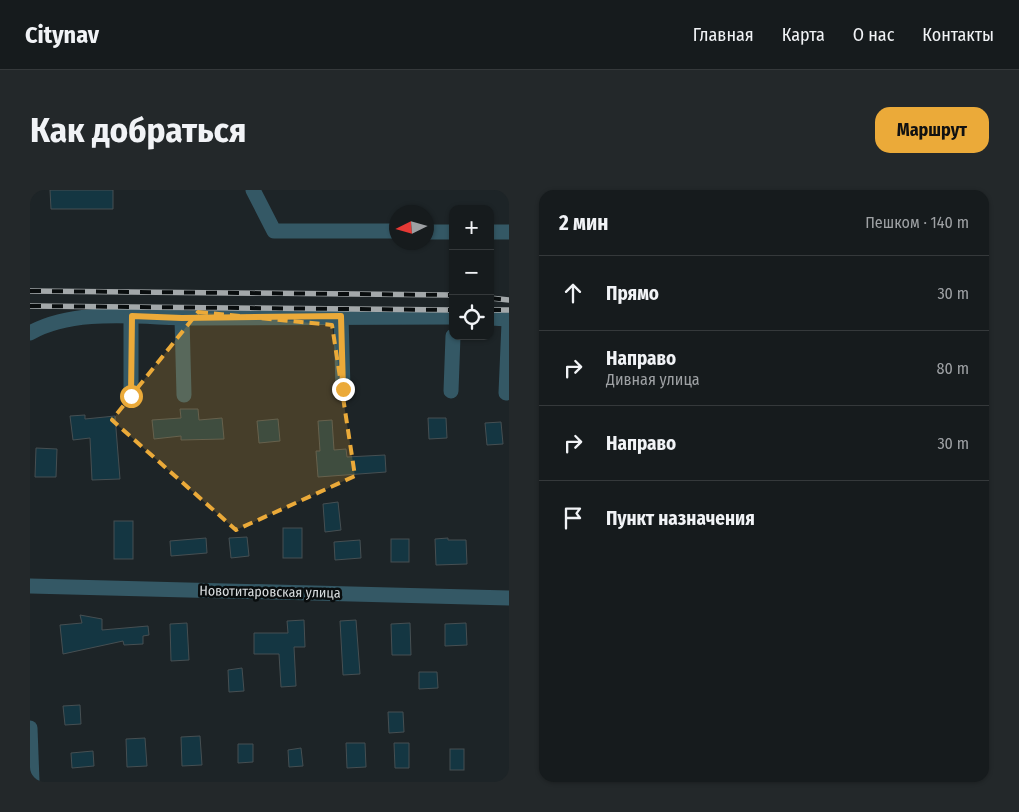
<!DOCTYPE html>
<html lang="ru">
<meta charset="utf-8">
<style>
:root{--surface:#161b1d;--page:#23282a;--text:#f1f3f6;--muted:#9ea1a4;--line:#35393b;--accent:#ebaa39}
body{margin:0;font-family:"Fira Sans Condensed",sans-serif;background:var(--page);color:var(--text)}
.controls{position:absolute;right:15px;top:15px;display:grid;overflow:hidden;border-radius:10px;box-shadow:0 1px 4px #0004}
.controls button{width:45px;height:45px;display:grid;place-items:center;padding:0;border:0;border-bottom:1px solid var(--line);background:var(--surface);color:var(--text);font:25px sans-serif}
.compass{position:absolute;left:359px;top:15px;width:45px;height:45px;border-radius:50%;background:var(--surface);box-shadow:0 1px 4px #0004;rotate:265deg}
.stop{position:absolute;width:15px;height:15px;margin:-11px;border:4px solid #ebaa39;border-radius:50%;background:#fff}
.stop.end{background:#ebaa39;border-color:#fff;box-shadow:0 1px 5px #0008}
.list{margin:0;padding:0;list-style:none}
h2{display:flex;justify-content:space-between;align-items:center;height:65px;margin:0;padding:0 20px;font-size:21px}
h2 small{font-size:16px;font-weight:400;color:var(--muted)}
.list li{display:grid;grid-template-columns:32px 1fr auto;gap:15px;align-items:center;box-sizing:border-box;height:75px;padding:0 20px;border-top:1px solid var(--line)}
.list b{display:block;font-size:19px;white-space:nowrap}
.list p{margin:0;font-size:16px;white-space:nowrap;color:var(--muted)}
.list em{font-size:16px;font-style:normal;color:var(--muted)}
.icon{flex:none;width:28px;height:28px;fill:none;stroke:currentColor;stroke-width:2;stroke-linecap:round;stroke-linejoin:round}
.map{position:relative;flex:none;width:479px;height:592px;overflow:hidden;border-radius:15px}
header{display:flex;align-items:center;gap:30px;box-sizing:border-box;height:70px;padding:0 25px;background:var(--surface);border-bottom:1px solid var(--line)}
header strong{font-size:24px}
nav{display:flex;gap:28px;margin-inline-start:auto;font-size:18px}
.intro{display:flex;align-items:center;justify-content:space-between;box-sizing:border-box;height:120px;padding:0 30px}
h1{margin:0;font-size:35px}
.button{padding:12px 22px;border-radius:15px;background:var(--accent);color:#111;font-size:18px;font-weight:700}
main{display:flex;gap:30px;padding:0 30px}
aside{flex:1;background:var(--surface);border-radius:15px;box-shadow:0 1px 4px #0004}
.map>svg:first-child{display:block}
.building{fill:#143642;stroke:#464f52}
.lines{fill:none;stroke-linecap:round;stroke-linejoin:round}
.minor{stroke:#345865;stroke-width:15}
.rail-casing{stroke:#a3a8aa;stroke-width:5.5}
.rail{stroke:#090d0e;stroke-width:4;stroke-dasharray:11;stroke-linecap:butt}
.route{stroke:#ebaa39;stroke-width:6}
.marked{fill:#ebaa39;fill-opacity:0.2;stroke:#ebaa39;stroke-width:4;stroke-dasharray:10 6;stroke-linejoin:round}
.labels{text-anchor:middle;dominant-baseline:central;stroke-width:5;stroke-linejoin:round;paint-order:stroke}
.street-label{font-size:14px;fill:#d8dcde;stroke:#090d0e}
</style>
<header>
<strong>Citynav</strong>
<nav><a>Главная</a><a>Карта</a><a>О нас</a><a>Контакты</a></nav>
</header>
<div class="intro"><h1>Как добраться</h1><a class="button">Маршрут</a></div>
<main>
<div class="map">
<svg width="479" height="592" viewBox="0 0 479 592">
<rect width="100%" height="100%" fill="#1d2427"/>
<g class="building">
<path d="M20,0h63v19h-62z"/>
<path d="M150,219h18l1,11 23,-2 2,21 -43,1v-4l-27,3 -2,-19 29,-2z"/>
<path d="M55,225v4l30,-3 5,63 -28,1 -2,-42 -17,2 -3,-24z"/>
<path d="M398,228h18l1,20 -18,1z"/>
<path d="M248,229l2,22 -21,2 -2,-22z"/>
<path d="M302,230l2,30 12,-1 1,8 38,-2 1,17 -68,5 -2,-26h4l-2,-30z"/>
<path d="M471,232l2,22 -16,1 -2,-22z"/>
<path d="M6,258l21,1 -1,28h-21z"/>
<path d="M308,312l3,28 -16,2 -2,-28z"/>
<rect x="84" y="331" width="19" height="38"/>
<rect x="253" y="338" width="19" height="30"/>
<path d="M217,347l2,19 -18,2 -2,-20z"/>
<path d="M176,348l1,15 -36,3 -1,-15z"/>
<path d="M418,348v2h18l1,24 -31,1 -1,-26z"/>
<rect x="361" y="349" width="18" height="23"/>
<path d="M330,350l1,18 -26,2 -1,-18z"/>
<path d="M50,425l22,4v11l46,-4 1,9 -6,1v8l-19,1 -1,-4 -60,13 -3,-29 22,-2z"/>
<path d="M274,430l1,27h-11l2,39 -15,1 -2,-33h-25v-21h34l-1,-12z"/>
<path d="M326,430l4,54 -17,1 -3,-54z"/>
<path d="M157,433l2,37 -18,1 -1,-37z"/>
<path d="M380,433l1,32h-19l-1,-31z"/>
<path d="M436,433l1,22 -22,1v-22z"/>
<path d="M212,478l2,23 -15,1 -1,-22z"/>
<path d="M389,482h18l1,16 -19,1z"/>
<path d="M50,515l1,19 -16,1 -2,-19z"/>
<path d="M358,522h15l1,20 -15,1z"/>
<path d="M170,546l2,29 -20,1 -1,-29z"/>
<path d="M115,548l2,28 -20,1 -1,-28z"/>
<path d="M316,553h19l1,24 -19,1z"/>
<path d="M364,553h15v25h-14z"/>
<path d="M208,554h15v18l-15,1z"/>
<path d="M271,558l2,18 -14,1 -1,-17z"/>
<rect x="420" y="559" width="14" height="21"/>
<path d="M63,561l1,15 -22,2 -1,-15z"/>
</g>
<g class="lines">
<g class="minor">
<path d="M223,0l21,41h123"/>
<path d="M397,42h26"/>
<path d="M460,42h19"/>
<path d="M311,126l2,73"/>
<path d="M152,128l2,77"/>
<path d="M460,128l19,1"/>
<path d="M0,143c46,-26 113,-15 164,-15 87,-1 173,-1 259,-1"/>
<path d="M421,201l2,-55"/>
<path d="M476,203l3,-70"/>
<path d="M101,206v-80"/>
<path d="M0,396l479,12"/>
<path d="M0,538l2,54"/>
</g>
<defs>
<g id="rail">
<path d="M0,101l423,4"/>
<path d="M460,108l19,2"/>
<path d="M0,116l423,4"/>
<path d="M460,120h19"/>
</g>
</defs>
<use href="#rail" class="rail-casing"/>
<use href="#rail" class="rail"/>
</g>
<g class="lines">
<path class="route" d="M101,206l1,-80 50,2 159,-2 2,73"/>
</g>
<path class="marked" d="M168,122l134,13 23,151 -119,54 -124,-110z"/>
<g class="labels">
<g class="street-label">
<text transform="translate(240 402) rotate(1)">Новотитаровская улица</text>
</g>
</g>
</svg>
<div class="controls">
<button>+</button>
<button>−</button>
<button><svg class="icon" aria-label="locate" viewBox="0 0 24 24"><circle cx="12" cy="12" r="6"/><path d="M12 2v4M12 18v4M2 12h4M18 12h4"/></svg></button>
</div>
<svg class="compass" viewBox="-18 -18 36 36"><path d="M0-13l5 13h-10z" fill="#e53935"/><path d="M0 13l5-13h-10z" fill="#9ea1a4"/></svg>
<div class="stop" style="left:101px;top:206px"></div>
<div class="stop end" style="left:313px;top:199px"></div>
</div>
<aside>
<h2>2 мин<small>Пешком · 140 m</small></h2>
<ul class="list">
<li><svg class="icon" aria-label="ahead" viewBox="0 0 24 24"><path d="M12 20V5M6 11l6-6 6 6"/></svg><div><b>Прямо</b></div><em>30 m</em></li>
<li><svg class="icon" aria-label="right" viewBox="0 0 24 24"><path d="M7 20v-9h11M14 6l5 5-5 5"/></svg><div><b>Направо</b><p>Дивная улица</p></div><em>80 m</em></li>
<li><svg class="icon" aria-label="right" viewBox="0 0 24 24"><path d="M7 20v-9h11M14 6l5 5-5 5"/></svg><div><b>Направо</b></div><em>30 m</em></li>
<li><svg class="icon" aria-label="arrive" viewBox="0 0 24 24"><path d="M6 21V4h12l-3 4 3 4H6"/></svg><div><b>Пункт назначения</b></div></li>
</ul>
</aside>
</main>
